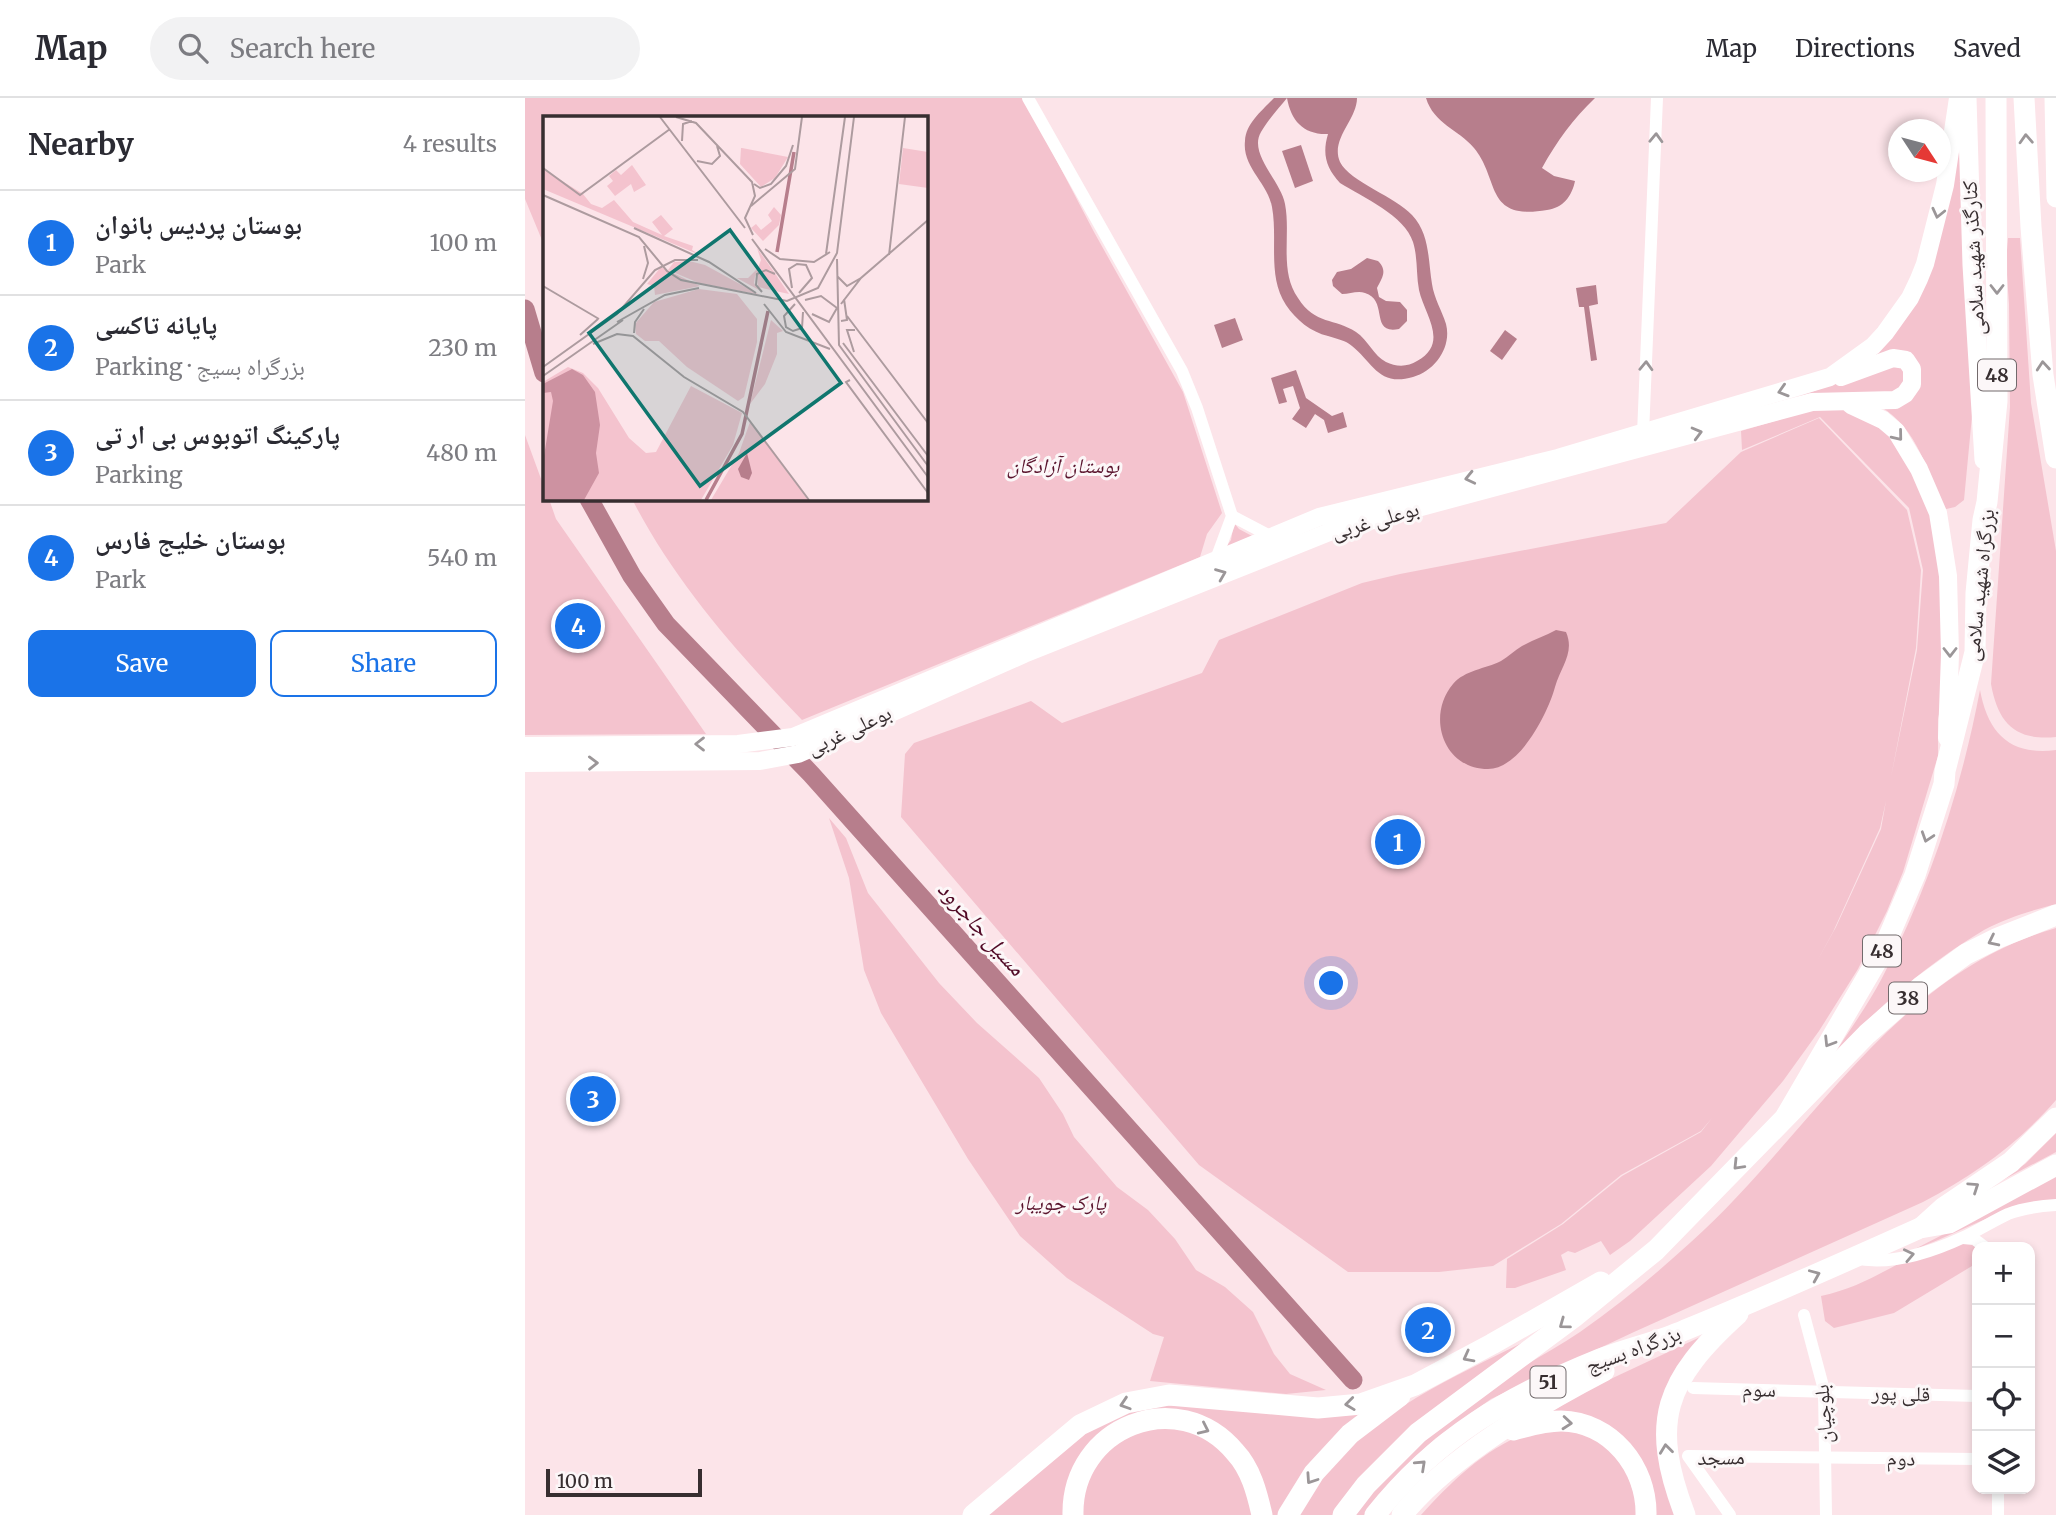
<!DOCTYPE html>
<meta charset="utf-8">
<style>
:root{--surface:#fff;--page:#f2f2f3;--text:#2b2b33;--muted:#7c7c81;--line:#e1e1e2;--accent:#1a73e8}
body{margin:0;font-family:Merriweather,"Noto Naskh Arabic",serif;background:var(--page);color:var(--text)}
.controls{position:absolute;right:21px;bottom:21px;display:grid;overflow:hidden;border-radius:14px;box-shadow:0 4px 10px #0003}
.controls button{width:63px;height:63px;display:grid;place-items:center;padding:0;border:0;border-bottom:2px solid var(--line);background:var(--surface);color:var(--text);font:35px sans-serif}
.compass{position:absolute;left:1363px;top:21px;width:63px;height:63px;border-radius:50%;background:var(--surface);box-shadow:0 4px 10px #0003;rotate:126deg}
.scale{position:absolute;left:21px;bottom:18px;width:156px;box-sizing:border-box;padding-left:7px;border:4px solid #372e30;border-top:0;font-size:19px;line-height:24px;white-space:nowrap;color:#372e30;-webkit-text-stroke:5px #fcf7f8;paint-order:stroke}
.you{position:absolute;left:807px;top:886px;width:24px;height:24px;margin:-18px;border:5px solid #fff;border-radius:50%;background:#1a73e8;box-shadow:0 0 0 10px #1a73e833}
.badge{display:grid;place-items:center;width:46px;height:46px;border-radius:50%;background:var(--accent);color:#fff;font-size:23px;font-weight:700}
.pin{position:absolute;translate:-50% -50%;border:4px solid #fff;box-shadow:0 2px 7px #0006}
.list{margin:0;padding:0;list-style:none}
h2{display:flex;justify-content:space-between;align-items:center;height:91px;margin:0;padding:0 28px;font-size:30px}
h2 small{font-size:23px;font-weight:400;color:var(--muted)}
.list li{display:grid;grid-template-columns:46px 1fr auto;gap:21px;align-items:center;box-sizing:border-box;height:105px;padding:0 28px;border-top:2px solid var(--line)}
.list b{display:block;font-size:26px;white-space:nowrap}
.list p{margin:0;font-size:23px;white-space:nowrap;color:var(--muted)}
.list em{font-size:23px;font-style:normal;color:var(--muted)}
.actions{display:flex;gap:14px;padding:21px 28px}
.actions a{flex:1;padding:16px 0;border:2px solid var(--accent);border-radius:14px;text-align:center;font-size:24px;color:var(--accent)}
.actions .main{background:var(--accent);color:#fff}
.icon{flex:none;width:38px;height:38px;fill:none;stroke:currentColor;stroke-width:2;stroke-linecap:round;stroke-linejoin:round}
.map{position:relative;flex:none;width:1531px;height:1417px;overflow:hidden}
header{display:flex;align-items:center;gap:42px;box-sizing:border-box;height:98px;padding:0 35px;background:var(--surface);border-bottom:2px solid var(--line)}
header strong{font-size:33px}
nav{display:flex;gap:38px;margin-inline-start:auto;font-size:24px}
.search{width:490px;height:63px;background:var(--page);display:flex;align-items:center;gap:18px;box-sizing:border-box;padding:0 24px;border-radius:38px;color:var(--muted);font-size:26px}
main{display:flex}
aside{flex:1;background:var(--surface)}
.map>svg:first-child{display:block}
.green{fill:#f4c3ce;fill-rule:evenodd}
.water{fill:#b77e8c;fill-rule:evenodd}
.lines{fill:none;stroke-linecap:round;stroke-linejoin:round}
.river{stroke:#b77e8c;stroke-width:19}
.minor{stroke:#fff;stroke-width:12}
.secondary{stroke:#fff;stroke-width:18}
.primary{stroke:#fff;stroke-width:19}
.trunk{stroke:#fff;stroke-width:21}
.oneway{stroke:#9b9698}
.labels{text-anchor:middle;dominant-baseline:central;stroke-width:6;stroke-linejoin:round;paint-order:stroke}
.shield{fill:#fcf7f8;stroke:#726a6c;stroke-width:2}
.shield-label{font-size:19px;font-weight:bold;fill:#372e30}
.street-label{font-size:21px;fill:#372e30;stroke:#fcf7f8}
.park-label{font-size:21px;font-style:italic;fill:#5a142d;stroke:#fcf7f8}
.water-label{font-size:23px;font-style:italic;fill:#520b27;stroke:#fcf7f8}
.inset-river{fill:none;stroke:#b77e8c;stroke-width:3.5}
.inset-road{fill:none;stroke:#ad9b9f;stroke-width:2}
.view{fill:#0f766e;fill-opacity:0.15;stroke:#0f766e;stroke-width:3.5}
.inset-edge{fill:none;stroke:#372e30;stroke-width:3.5}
</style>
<header>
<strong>Map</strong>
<div class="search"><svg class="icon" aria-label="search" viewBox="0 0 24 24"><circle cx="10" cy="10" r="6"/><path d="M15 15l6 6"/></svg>Search here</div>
<nav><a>Map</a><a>Directions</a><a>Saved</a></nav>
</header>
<main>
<aside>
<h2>Nearby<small>4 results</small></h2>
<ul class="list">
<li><span class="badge">1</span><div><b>بوستان پردیس بانوان</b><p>Park</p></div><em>100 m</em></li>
<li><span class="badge">2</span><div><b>پایانه تاکسی</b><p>Parking · بزرگراه بسیج</p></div><em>230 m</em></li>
<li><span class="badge">3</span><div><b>پارکینگ اتوبوس بی ار تی</b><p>Parking</p></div><em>480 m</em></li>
<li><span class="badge">4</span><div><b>بوستان خلیج فارس</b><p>Park</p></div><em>540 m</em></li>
</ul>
<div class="actions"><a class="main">Save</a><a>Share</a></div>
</aside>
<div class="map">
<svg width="1531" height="1417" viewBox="0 0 1531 1417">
<rect width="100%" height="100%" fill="#fce4e9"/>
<g class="green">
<path d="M0,0h499l70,134 89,160 39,121 -15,21 -7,23 -398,163c-64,-66 -128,-139 -170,-221h294v-382h-382v128l-19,-46z"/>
<path d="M1470,0l12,152 1,-12h12l11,165 25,148v186c-41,4 -58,-14 -65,-53l19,-277 -1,-103z"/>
<path d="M1433,30l18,246 -12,126 -9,7 -13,3c-13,-37 -25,-82 -61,-103l13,-2 21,-42 -72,8 65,-62z"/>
<path d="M1371,264l13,11 -11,20 -115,9z"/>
<path d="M1290,311h24l11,3 33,18 9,9 19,31 26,56 10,149 -9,44v37l-35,116 -16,39 -29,58 -39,62 -36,50 -72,85 -81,75 -20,14 -9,-14 -26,12 -7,-2 -7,4 5,15 -51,18h-9l1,-29 56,-35 59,-48 79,-44 11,-14 -11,13 -80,44 -60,49 -68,42 -54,6h-91l-149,-107 -298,-348 4,-63 9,-11 117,-42 31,22 140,-50 17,-33 143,-57 38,-9 266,-51 75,-71 78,-34 88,92 14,60 -5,78 -25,129 26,-127 6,-80 -14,-62 -89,-91 -78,33 -1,-19zM1361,703l-5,28 -45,98 -20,36 17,-31 47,-104z"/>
<path d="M0,337l19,52v12h5l7,20 150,215 -181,1z"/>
<path d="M709,425l5,6 13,7 -26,11 5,-7z"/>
<path d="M1455,592c8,44 31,66 76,60v154c-23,6 -50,14 -72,26 -56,33 -106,77 -150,125 16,-26 34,-50 48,-77 47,-90 79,-188 98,-288z"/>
<path d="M304,720l17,20 22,55 71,90 38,40 62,55 24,36 11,23 43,50 31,23 27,29 21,31 29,17 28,25 21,42 16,20 36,16 -40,4 -136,-13 14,-44 -11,-3 -86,-56 -47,-42 -52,-77 -87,-146 -17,-43 -15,-92z"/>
<path d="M1531,830v172c-38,44 -82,75 -133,102l-289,130 -143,67 -55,39 -22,20 -50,57h-9c40,-56 95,-101 152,-138 24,-16 49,-29 73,-45 39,-27 76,-58 111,-90 119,-106 202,-268 365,-314z"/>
<path d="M1531,1035v19l-72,38 41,-26z"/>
<path d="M1531,1078v24c-51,4 -93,32 -141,49z"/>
<path d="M1436,1145l12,1 4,4v15l-83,50 -60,15 -9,-7 -4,-25c31,-7 49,-17 77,-32 19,-10 43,-14 63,-21z"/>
<path d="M1025,1231l-216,186h-35c8,-14 15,-29 25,-42 55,-67 150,-105 226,-144z"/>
<path d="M1188,1233l-43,58 7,126h-26l-18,-61 -90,-37 42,-26z"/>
<path d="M617,1307l225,4 -86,106h-13l-45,-83 -100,-10 -55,93h-80l108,-91z"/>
<path d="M660,1327l49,31 23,59h-179l6,-38 43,-45z"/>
<path d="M1054,1331l42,26 20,60h-220c30,-33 69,-72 114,-84 13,-4 30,-1 44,-2z"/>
</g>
<g class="water">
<path d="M749,0h83c0,22 -27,41 -17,64 10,20 56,35 72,53 18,19 16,45 20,69 2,14 10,27 14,40 6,23 -11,47 -33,53 -34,10 -40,-14 -61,-31 -7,-6 -15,-7 -24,-10 -17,-4 -32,-16 -42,-31 -19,-29 -8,-65 -14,-98 -4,-24 -30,-40 -27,-66 1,-18 17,-30 29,-43zM762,0c4,23 17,37 41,36 -6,20 -2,34 12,49 23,14 65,33 73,59 5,16 3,33 6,48 5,24 31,53 -2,71 -9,6 -21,6 -31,1 -12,-6 -18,-22 -30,-30 -21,-14 -41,-7 -58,-34 -19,-27 -7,-63 -13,-94 -4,-23 -37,-50 -24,-72 7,-12 17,-23 26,-34z"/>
<path d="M901,0h169c-22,21 -38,43 -53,70l12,8 21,5c-3,15 -12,27 -28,29 -63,11 -47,-31 -73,-62 -16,-19 -40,-24 -48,-50z"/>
<path d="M776,47l12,36 -18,7 -13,-37z"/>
<path d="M842,160l11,3c10,10 4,17 -1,27l2,9 7,4 14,1 7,8v11l-8,8c-30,6 -10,-29 -34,-36 -7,-3 -15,1 -23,1l-9,-8 -1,-6 5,-8 14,-3z"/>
<path d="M1071,187l2,19 -9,2 8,54 -6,1 -7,-54h-5l-3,-19z"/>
<path d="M710,220l8,22 -21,8 -8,-23z"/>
<path d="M980,232l12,9 -15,21 -12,-9z"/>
<path d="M771,272l10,28 26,18 11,-4 4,15 -19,6 -4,-13 -9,-6 -9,14 -14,-9 8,-11 -7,-22 -10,3 4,13 -8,2 -8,-26z"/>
<path d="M1031,532l10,2c9,21 -5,34 -11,55 -7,26 -35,82 -67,82 -45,0 -62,-53 -35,-85 12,-14 32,-15 48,-23 7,-4 14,-11 21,-15 11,-6 23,-10 34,-16z"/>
</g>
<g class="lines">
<g class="river">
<path d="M0,211l19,64"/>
<path d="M64,401l43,77 34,48 145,150 542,606"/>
</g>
<g class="minor">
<path d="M503,0l154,273 15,37 35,108 -16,43"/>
<path d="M1118,336l14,-336"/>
<path d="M707,418l38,20"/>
<path d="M1438,1140l11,1 11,8"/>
<path d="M1329,1160c35,8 78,-6 110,-21 15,-7 29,-16 44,-23 15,-6 32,-8 48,-9"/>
<path d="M1279,1217l20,75 2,125"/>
<path d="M1168,1290l284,8"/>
<path d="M1473,1391v26"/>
<path d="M1205,1417l-42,-59 289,3"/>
</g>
<g class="secondary">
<path d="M1326,307l32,15 13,11 23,38 19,44 10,63 2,78 -3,84"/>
<path d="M0,648l213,-2 55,-7 526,-220 239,-59 272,-81 43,-31 12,-13 25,-35 9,-19 6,-15 20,-79 13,-87"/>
<path d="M0,665l235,-2 38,-7 226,-100 308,-123 480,-129 83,-2 10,-6 7,-10v-15l-6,-9 -13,-2 -52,19"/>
</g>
<g class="primary">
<path d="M1442,0l5,167 12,195"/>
<path d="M1529,0l2,100"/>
</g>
<g class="trunk">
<path d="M1499,0l7,129 12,148 13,83"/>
<path d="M1261,1018l97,-166 32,-75 29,-91 1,-13 30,-119 1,-59 7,-73 4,-18 10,-101 -1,-303"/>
<path d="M1397,1129l21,-19 68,-46 45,-44"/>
<path d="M988,1332c15,-4 32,-9 48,-9 50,1 86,46 85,94"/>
<path d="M448,1417l107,-90 46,-22 43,-8 149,13 43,-4 54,-19 77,-41 109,-62"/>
<path d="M548,1417c-2,-88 105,-131 162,-63 16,17 22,41 27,63"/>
<path d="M763,1417l26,-42 36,-39 50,-38"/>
<path d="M818,1417l23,-30 52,-52 156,-116 82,-67 211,-216 55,-48 44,-32 32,-16 58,-23"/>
<path d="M850,1417c62,-78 133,-119 225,-156 28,-11 58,-17 85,-29 79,-32 157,-67 235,-102l29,-5 107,-58"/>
<path d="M877,1417c48,-59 135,-109 202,-144"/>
<path d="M1160,1417c-36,-94 -20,-135 53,-201"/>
</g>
</g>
<defs><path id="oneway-chevron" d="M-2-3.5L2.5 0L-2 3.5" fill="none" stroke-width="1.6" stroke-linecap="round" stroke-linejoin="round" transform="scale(1.75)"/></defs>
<g class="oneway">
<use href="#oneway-chevron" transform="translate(1131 40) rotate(-88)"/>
<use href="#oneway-chevron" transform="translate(1501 41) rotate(-93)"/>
<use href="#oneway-chevron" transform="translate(1413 115) rotate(103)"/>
<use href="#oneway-chevron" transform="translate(1472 191) rotate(90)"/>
<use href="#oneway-chevron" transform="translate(1121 268) rotate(-88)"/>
<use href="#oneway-chevron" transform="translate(1518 268) rotate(-95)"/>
<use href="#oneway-chevron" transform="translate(1258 293) rotate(163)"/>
<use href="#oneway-chevron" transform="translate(1172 335) rotate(-15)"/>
<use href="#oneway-chevron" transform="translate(1373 338) rotate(51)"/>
<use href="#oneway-chevron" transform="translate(945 380) rotate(167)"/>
<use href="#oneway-chevron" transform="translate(696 476) rotate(-22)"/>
<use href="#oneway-chevron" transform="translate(1425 554) rotate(90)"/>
<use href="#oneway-chevron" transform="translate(175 646) rotate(180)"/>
<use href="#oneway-chevron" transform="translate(68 665) rotate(-1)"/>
<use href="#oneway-chevron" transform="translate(1402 739) rotate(108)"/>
<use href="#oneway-chevron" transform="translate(1468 843) rotate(154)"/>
<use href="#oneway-chevron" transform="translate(1304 944) rotate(122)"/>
<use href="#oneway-chevron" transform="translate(1213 1067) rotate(134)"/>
<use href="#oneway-chevron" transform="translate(1449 1089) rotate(-34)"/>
<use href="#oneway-chevron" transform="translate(1384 1157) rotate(-12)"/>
<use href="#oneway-chevron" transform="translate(1290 1177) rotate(-23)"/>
<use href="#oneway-chevron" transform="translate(1039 1226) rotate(144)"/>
<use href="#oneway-chevron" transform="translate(943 1259) rotate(152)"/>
<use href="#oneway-chevron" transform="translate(600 1306) rotate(162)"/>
<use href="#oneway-chevron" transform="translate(825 1306) rotate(173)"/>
<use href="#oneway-chevron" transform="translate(1042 1325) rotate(5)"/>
<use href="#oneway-chevron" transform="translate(679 1331) rotate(25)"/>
<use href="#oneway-chevron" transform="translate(1141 1351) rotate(-97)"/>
<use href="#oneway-chevron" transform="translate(896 1367) rotate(-43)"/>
<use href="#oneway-chevron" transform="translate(786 1381) rotate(124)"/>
</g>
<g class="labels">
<g class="shield">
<rect x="1453" y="261.5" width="38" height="31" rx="5"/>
<rect x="1338" y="837.5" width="38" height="31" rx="5"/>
<rect x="1364" y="884.5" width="38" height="31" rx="5"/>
<rect x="1005.5" y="1268.5" width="35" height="31" rx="5"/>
</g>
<g class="shield-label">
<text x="1472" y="277">48</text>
<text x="1357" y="853">48</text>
<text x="1383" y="900">38</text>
<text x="1023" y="1284">51</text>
</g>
<g class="street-label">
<text transform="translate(1448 160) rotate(-93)">کنارگذر شهید سلامی</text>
<text transform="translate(850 422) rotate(-16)">بوعلی غربی</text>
<text transform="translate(1454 487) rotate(-84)">بزرگراه شهید سلامی</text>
<text transform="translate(324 632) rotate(-25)">بوعلی غربی</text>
<text transform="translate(1108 1251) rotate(-20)">بزرگراه بسیج</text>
<text transform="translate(1234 1291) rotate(1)">سوم</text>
<text transform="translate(1376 1295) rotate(2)">قلی پور</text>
<text transform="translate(1298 1316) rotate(-94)">بلوچیان</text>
<text transform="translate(1196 1359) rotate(-1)">مسجد</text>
<text transform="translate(1376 1360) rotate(1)">دوم</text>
</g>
<g class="park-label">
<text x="538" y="367">بوستان آزادگان</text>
<text x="536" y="1104">پارک جویبار</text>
</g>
<g class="water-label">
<text transform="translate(457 830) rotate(48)">مسیل جاجرود</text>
</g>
</g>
<g transform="translate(18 18)">
<rect width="385" height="385" fill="#fce4e9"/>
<path d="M198,32h1l46,9 -13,21 -14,9 -21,-23zM360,32l25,4v36l-29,-4zM89,49l14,20 -12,7 -3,-8 -16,12 -8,-10 6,-5 -4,-5 7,-6 5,5zM0,53l40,25 8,10 11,4 12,-8 19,22 29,13 -10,-13 9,-7 12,14 -9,7 29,10 -1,4 8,5 -157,-66zM231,91l7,8 -2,10 -16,16 -12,-13 5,-4 5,6 11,-9 -4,-6zM214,132l22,31 -3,-4 13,19 -31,-7 -1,-12 8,-5 9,3 -4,-3h-9l-6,6 -1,7 5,7 -22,-12h11l10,-10 3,-8zM146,145l16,4 55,30 -61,-12 -31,-13 6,-8zM118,151l39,19 -45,9 -1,-9 -7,-2zM156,173l38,5 20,25v23l-13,55 -6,4 -51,-34 -28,-26h-14l-9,-7 -1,-10 19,-22zM228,204l12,11 -6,2v21l-12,30 -15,20zM25,251l15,6 15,15 31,50 17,15 10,-1 35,-66 51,27 -9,32 -32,55h-158v-118zM207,306l58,78h-97l28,-47z" fill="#f4c3ce"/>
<path d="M29,253l11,6 12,17 5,33 -4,28 3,20 -15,27h-41v-38l10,-61 -2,-9 -8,1v-9z" fill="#cd92a1"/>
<path d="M204,337l5,20 -3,7 -8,-3 -3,-8z" fill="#b77e8c"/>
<path class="inset-river" d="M234,136l17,-100M163,384l36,-66 26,-123"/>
<path class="inset-road" d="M117,1l85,111M133,1l20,6 56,59 3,14 -10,22 8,17M139,25l1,-17 9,-3M154,45l15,3 8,-8 -3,-10M0,52l37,27 90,-66M211,68l6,4 11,-4 15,-18 7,-21M0,79l96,42 28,34 14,9 106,21 31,-13 19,-35 17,-136M208,90l44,-37 7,-52M91,112l75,34 47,31M209,123l176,238M222,133l15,10 34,3 16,-10M283,138l19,-137M346,139l16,-138M294,143l2,86 89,121M294,160l10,10 14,-8M100,163l5,-16 -4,-17M0,170l56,33M249,172l-3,-19 8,-5 9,1 6,13 -13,15M219,176l-6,-7 1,-11 9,-4 9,4M262,184l16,-4 16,12 -8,14 -17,-8M221,188l22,28 44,17M252,188l-11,12 2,11 7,4 9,-3 1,-16M298,188l20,-26 67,-58M304,200l81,107M298,205l6,-1 -3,-21M74,206l48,-27 34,-7M91,217l1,-11 9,-13M37,219l18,-16M300,227l85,113M50,228l24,-10 16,2 51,41 59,35 66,88M311,236l-7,-22h8M0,251l74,-53 38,-44 20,-10h23M0,260l80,-56M307,264l-4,2 82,111"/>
<path class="view" d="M187,114l111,153 -141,103 -111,-153z"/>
<rect width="385" height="385" class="inset-edge"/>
</g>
</svg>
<div class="controls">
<button>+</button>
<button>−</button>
<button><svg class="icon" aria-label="locate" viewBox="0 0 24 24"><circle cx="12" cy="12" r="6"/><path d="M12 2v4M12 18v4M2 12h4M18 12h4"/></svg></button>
<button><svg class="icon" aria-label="layers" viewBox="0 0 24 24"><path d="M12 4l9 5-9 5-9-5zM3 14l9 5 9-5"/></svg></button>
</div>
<svg class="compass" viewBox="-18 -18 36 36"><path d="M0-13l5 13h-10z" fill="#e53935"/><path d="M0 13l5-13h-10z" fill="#7c7c81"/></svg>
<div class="scale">100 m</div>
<div class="you"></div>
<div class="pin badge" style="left:873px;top:744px">1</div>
<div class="pin badge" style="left:903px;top:1232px">2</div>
<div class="pin badge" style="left:68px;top:1001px">3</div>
<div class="pin badge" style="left:53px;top:528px">4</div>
</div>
</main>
